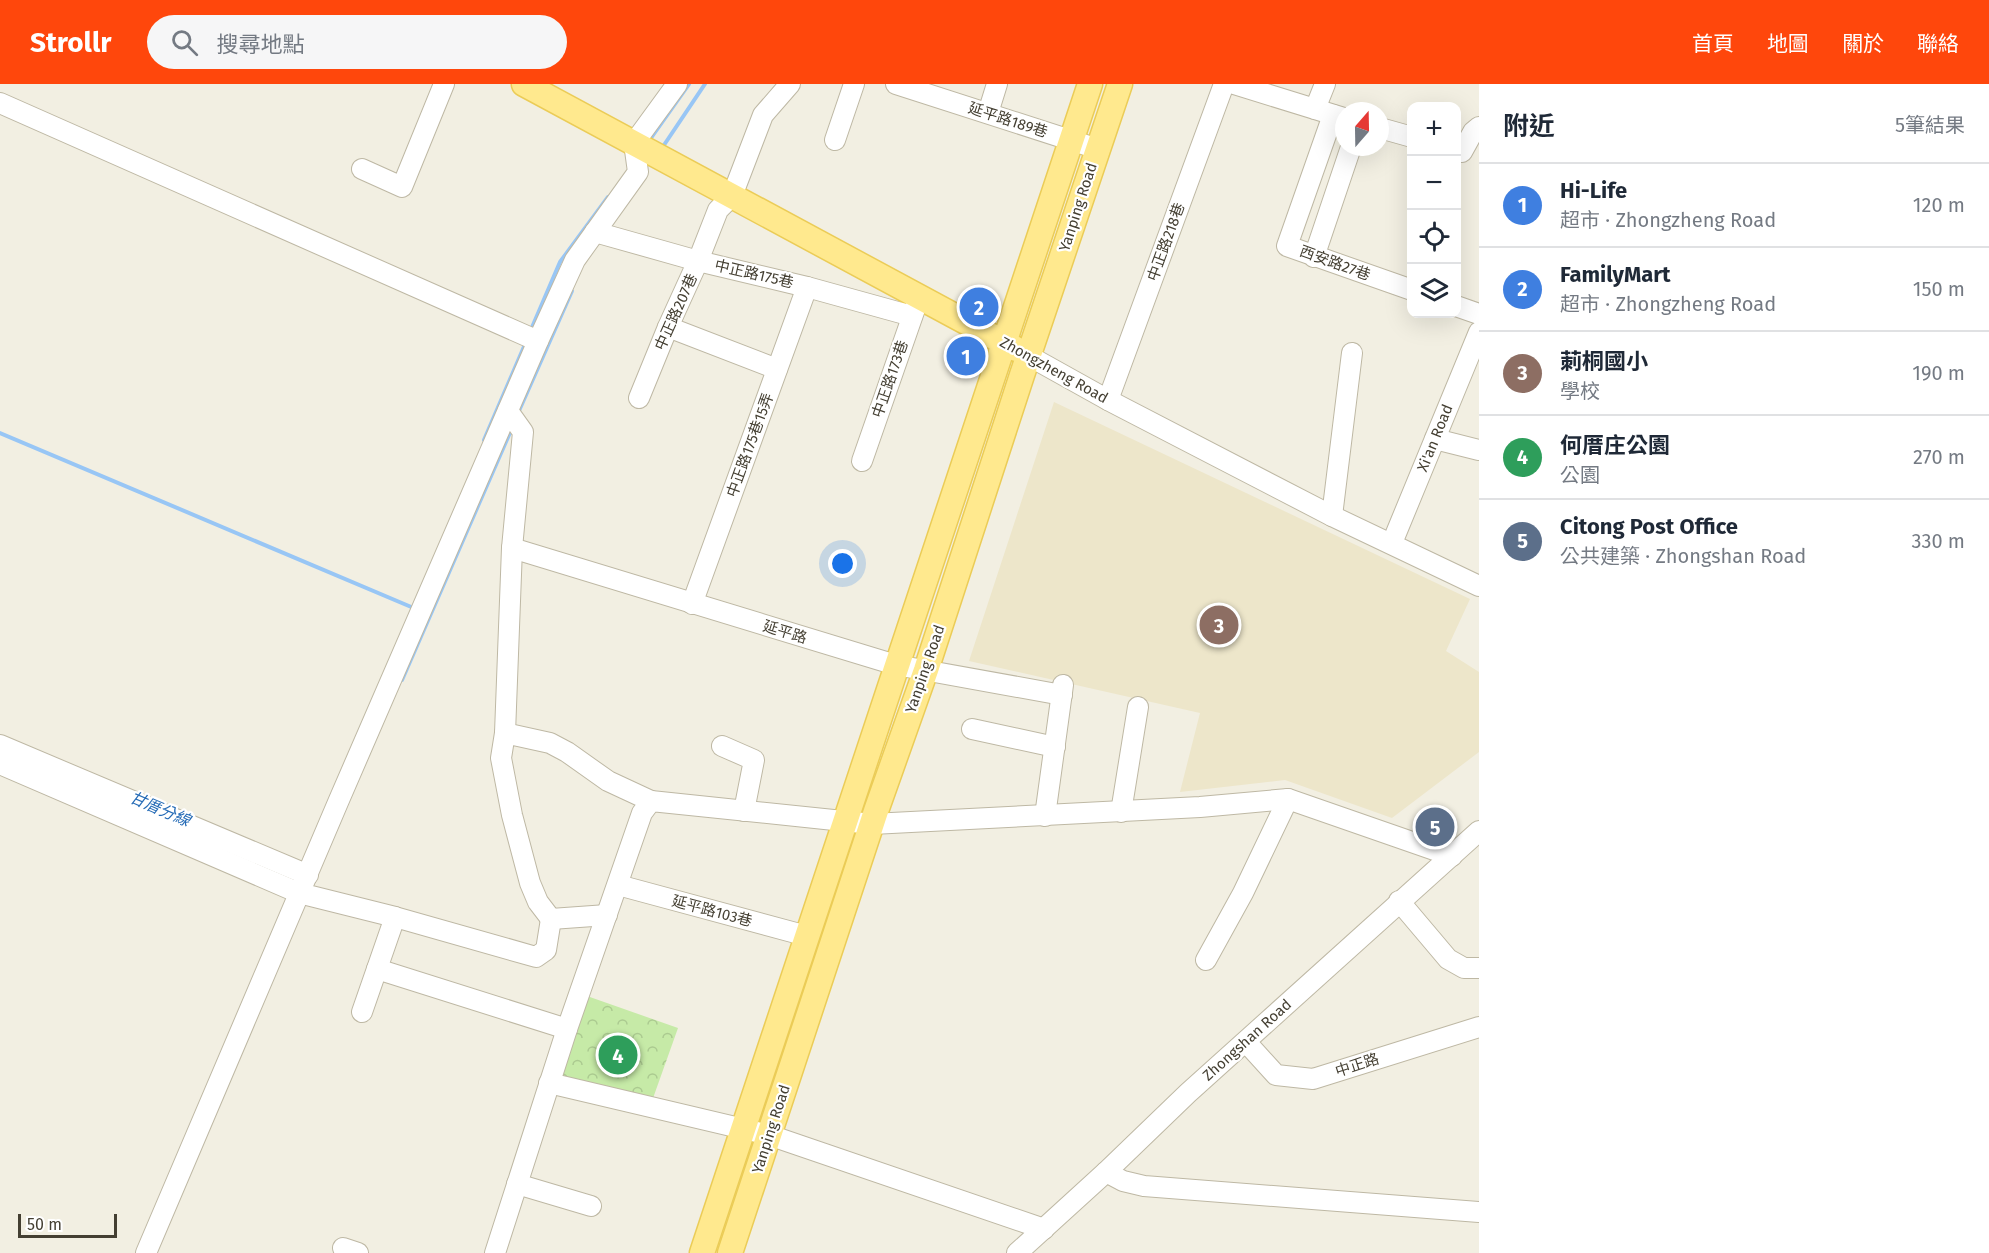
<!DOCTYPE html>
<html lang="zh-TW">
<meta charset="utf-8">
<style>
:root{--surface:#fff;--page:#f6f6f7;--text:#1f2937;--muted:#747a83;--line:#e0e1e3;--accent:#ff470c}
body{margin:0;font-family:"Fira Sans","Noto Sans TC",sans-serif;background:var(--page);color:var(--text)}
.controls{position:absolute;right:18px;top:18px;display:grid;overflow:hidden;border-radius:12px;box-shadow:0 6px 24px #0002}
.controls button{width:54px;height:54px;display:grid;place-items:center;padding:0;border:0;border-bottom:2px solid var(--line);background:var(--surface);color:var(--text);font:30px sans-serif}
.compass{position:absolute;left:1335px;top:18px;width:54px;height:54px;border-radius:50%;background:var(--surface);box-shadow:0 6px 24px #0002;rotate:20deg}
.scale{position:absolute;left:18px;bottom:15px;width:99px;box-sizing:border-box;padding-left:6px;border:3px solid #443f32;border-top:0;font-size:16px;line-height:21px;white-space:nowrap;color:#443f32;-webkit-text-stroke:4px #fff;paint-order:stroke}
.you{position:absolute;left:843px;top:480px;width:21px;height:21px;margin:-15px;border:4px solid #fff;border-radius:50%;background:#1a73e8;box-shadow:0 0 0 9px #1a73e833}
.badge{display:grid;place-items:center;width:39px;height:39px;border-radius:50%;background:var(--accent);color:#fff;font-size:20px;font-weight:700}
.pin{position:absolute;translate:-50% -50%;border:3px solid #fff;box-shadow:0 2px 6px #0006}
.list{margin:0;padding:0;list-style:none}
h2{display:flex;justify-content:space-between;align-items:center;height:78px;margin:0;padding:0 24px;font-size:26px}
h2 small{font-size:20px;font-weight:400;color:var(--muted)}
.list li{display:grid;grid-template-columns:39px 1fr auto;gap:18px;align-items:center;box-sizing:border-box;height:84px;padding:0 24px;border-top:2px solid var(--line)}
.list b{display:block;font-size:22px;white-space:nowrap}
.list p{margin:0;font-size:20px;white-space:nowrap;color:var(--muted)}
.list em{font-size:20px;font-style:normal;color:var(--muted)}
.icon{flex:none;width:33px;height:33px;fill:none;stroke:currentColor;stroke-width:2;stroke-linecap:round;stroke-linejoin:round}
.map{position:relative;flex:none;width:1479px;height:1169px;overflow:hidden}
header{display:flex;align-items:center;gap:36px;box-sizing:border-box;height:84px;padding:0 30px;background:var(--accent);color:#fff}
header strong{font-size:28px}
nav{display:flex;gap:33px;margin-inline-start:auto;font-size:21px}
.search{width:420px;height:54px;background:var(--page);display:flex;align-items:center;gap:15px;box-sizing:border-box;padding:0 21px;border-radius:33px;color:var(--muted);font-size:22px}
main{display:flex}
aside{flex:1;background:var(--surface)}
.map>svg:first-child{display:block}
.education{fill:#ede6ca}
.park{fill:url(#park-crowns)}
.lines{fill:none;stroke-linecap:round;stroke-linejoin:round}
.stream{stroke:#98c6f5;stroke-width:4}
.minor-casing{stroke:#beb8a4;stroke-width:22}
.major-casing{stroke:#ebcc57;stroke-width:27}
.minor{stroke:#fff;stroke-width:20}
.major{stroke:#ffe98e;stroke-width:24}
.labels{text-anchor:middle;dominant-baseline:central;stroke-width:4.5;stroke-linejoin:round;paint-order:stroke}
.street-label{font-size:15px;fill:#443f32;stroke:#fff}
.water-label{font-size:16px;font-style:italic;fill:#256bb6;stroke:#fff}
</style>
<header>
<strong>Strollr</strong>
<div class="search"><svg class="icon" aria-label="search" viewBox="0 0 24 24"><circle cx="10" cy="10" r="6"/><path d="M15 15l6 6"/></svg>搜尋地點</div>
<nav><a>首頁</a><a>地圖</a><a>關於</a><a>聯絡</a></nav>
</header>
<main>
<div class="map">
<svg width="1479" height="1169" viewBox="0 0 1479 1169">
<defs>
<pattern id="park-crowns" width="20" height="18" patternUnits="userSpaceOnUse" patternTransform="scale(1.5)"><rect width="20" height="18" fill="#c6eaa7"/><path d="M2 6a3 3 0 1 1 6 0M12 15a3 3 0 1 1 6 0" fill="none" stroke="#abca90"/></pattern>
</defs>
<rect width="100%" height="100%" fill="#f2efe2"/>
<path class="education" d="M1054,318l416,197 -24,52 33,21v80l-87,66 -107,-38 -105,12 20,-79 -231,-52z"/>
<path class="park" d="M587,912l91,32 -26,73 -93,-20z"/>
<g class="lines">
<g class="stream">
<path d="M648,58l41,-58"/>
<path d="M662,64l43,-64"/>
<path d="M530,248l30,-70 48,-65"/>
<path d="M518,329l54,-122"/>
<path d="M0,349l416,176"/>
<path d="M484,356l42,-98"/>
<path d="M402,596l110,-252"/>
</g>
<defs>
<g id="minor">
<path d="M896,0l202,65"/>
<path d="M1234,0l110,34"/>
<path d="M0,19l538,238"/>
<path d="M1315,25l10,-25"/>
<path d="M988,29l9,-29"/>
<path d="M1333,31l-46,131 125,44"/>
<path d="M1380,44l32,9"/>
<path d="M835,56l19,-56"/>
<path d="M1456,66l6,2 11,-20 6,-5"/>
<path d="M362,85l40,18 42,-103"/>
<path d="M595,148l103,29 109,26 105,29"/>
<path d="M1314,173l37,-110"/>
<path d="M1456,222l23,8"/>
<path d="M668,243l109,42"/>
<path d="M1029,272l79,44 224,116 147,70"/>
<path d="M639,314l29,-71 30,-66 20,-51 14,-14 31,-81 27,-31"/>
<path d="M1108,316l116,-316"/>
<path d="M1435,355l44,11"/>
<path d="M862,377l54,-155"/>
<path d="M1332,432l20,-163"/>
<path d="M1392,459l87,-211"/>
<path d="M512,464l384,117 166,30"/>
<path d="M692,520l115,-317"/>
<path d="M972,645l83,18"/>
<path d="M505,649l7,-185 11,-116 -15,-21"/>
<path d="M0,661l308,130"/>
<path d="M722,662l32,14 -10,51"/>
<path d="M0,680l299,129 96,24 141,40 10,-7 5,-31"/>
<path d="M1121,728l17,-105"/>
<path d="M1045,732l18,-131"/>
<path d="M618,801l189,51"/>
<path d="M1399,817l49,58 16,9h15"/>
<path d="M607,831l-56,4 -13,-17 -8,-19 -18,-68 -11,-57 4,-25 45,10 17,9 41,29 43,20"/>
<path d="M1206,876l37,-67 45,-94"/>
<path d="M377,885l190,60"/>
<path d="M362,928l33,-95"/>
<path d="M1246,958l30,33 37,4 166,-52"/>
<path d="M549,999l220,52 275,94"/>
<path d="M1106,1088l17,9 21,5 335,26"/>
<path d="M517,1100l74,22"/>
<path d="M343,1164l15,5"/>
<path d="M146,1169l193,-453 199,-459 37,-81 63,-88 -4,-29 43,-59"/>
<path d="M495,1169l72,-224 75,-216 9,-12 221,23 328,-17 88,-8 164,57"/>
<path d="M1017,1169l89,-81 82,-79 291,-262"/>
</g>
<g id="major">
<path d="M524,0l492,265"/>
<path d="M702,1169l388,-1169"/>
<path d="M730,1169l146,-442 50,-141 96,-295 98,-291"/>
</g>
</defs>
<use href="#minor" class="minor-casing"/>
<use href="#major" class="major-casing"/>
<use href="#minor" class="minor"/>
<use href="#major" class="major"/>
</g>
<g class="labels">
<g class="street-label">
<text transform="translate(1008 36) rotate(18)">延平路189巷</text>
<text transform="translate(1078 123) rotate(-72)">Yanping Road</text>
<text transform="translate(1166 158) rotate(-70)">中正路218巷</text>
<text transform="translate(1335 179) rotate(20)">西安路27巷</text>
<text transform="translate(754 190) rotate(13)">中正路175巷</text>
<text transform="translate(676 228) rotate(-66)">中正路207巷</text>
<text transform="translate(1054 286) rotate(29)">Zhongzheng Road</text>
<text transform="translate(890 295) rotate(-71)">中正路173巷</text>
<text transform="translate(1435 354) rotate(-68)">Xi'an Road</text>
<text transform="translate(750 361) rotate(-70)">中正路175巷15弄</text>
<text transform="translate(785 548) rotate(17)">延平路</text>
<text transform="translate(925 585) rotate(-71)">Yanping Road</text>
<text transform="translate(712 827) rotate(15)">延平路103巷</text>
<text transform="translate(1247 956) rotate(-42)">Zhongshan Road</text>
<text transform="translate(1357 981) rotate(-18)">中正路</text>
<text transform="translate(771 1045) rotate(-72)">Yanping Road</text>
</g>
<g class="water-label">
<text transform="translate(160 725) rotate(23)">甘厝分線</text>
</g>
</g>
</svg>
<div class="controls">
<button>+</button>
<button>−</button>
<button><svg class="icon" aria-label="locate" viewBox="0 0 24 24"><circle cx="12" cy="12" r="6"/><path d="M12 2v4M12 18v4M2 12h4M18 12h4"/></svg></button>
<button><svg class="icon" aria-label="layers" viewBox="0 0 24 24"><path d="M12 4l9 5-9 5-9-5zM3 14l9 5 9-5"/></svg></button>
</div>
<svg class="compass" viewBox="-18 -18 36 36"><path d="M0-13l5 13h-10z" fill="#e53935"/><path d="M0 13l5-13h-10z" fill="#747a83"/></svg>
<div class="scale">50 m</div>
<div class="you"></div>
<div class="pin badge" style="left:966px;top:272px;background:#3f7fe0">1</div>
<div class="pin badge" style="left:979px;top:223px;background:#3f7fe0">2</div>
<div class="pin badge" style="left:1219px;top:541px;background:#8d6e63">3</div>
<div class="pin badge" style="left:618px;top:971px;background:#2e9e5b">4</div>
<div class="pin badge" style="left:1435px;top:743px;background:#5c6f8a">5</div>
</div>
<aside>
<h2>附近<small>5筆結果</small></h2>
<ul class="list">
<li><span class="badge" style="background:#3f7fe0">1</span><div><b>Hi-Life</b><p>超市 · Zhongzheng Road</p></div><em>120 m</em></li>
<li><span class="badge" style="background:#3f7fe0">2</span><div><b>FamilyMart</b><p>超市 · Zhongzheng Road</p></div><em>150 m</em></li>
<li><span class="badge" style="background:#8d6e63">3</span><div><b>莿桐國小</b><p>學校</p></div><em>190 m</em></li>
<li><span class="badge" style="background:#2e9e5b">4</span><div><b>何厝庄公園</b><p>公園</p></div><em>270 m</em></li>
<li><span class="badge" style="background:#5c6f8a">5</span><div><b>Citong Post Office</b><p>公共建築 · Zhongshan Road</p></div><em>330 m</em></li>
</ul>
</aside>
</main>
